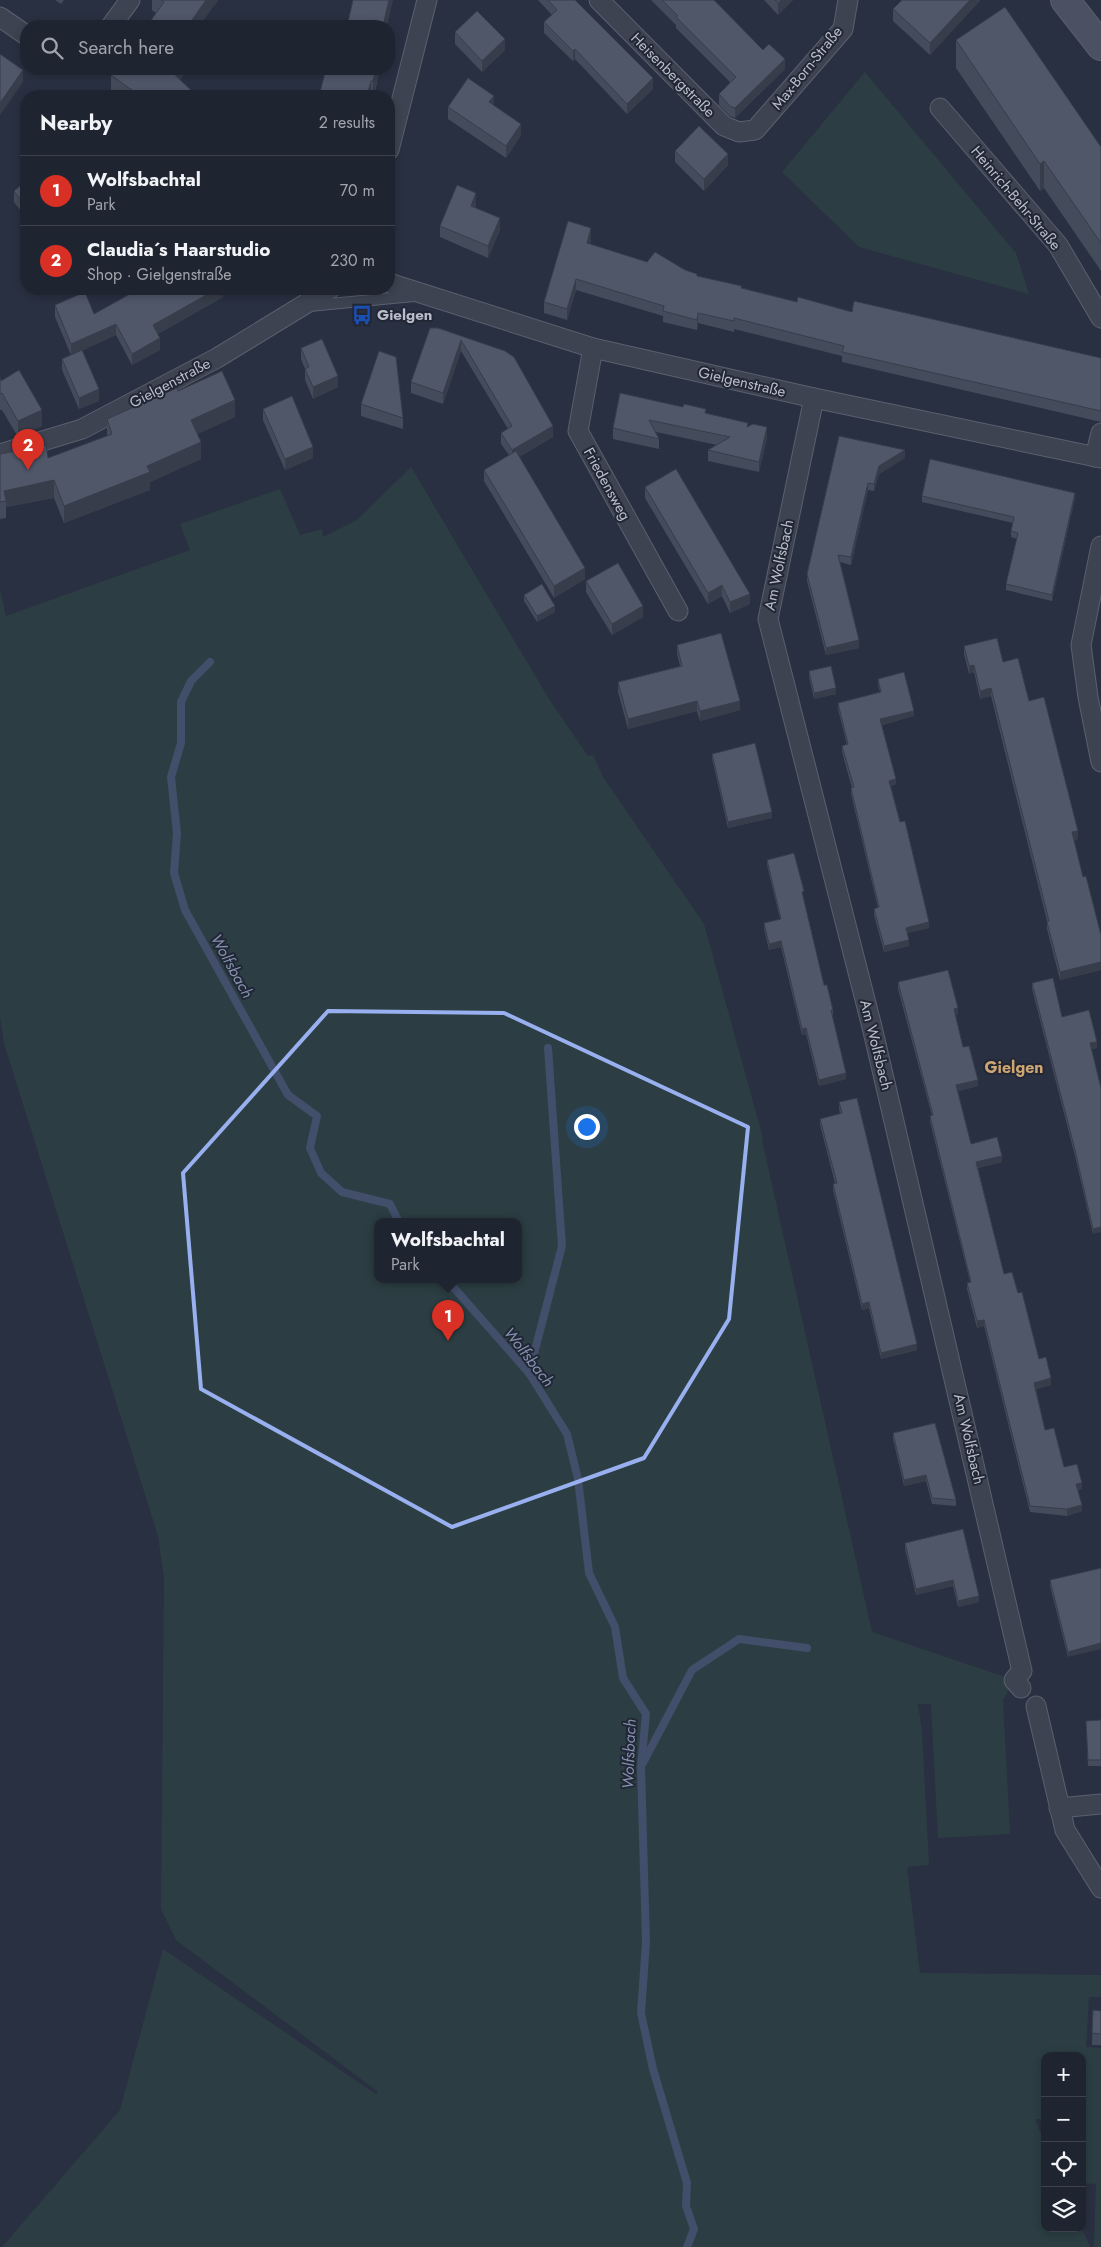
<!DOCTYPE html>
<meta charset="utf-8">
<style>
:root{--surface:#1f2431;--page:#272c39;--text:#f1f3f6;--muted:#a1a4ab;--line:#3c414d;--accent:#d93025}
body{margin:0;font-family:Jost,sans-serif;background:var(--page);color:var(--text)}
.controls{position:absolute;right:15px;bottom:15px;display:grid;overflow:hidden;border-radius:10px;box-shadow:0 2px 8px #0003}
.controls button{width:45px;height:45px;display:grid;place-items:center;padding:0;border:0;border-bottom:1px solid var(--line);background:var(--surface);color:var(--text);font:25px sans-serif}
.you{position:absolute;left:586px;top:1126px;width:18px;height:18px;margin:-12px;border:4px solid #fff;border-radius:50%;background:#1a73e8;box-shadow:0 0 0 8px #1a73e833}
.badge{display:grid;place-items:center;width:32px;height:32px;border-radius:50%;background:var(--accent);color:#fff;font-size:16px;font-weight:700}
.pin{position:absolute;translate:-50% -41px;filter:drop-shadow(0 1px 2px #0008)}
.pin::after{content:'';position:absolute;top:26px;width:18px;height:15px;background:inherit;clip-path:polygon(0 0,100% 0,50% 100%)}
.popup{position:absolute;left:374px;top:1218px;width:148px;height:65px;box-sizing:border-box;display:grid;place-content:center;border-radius:10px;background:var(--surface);filter:drop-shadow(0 1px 4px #0005);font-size:16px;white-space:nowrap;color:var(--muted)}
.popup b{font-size:19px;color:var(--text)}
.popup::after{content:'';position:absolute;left:50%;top:100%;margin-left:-10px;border:10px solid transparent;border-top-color:var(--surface)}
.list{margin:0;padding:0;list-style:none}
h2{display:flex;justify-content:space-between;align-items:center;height:65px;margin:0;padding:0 20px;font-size:21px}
h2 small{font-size:16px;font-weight:400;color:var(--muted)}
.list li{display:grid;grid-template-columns:32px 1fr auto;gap:15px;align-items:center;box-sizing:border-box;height:70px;padding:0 20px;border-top:1px solid var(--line)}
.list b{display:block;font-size:19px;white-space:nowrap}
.list p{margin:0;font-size:16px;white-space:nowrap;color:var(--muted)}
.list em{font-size:16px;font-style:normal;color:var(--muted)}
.icon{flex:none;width:28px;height:28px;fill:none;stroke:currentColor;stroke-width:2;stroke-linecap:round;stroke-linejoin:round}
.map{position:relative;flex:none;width:1101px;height:2247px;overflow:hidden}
.search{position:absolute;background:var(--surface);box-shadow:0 2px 8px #0003;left:20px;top:20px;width:375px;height:55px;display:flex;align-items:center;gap:12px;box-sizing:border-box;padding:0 18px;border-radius:20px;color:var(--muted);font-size:19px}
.panel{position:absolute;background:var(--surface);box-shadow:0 2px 8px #0003;left:20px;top:90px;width:375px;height:205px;border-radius:20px}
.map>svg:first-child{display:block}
.green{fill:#2c3e43;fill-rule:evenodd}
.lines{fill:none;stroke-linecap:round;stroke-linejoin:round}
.stream{stroke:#424e6a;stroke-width:8}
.lane-casing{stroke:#5b606e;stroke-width:12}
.street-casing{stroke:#5b606e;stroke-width:21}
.secondary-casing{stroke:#5b606e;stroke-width:30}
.lane{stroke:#3d4351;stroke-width:10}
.street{stroke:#3d4351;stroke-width:19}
.secondary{stroke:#4b5163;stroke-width:28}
.wall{fill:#444b5a}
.shaded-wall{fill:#373d4a}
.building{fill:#4f5769;stroke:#373d4a}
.marked{fill:none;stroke:#99b0f0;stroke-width:4;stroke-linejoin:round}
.labels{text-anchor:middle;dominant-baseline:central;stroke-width:4;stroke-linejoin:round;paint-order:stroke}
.street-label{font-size:15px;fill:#babecb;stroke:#222736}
.poi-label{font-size:15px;font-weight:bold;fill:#babecb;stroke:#222736;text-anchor:start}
.water-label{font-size:16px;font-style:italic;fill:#8491af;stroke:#222736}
.neighbourhood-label{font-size:16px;font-weight:bold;fill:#cea672;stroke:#222736}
</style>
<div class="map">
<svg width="1101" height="2247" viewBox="0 0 1101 2247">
<rect width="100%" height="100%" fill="#293041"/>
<g class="green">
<path d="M865,72l151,181 13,41 -170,-47 -77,-75z"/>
<path d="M411,467l138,232 39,57 5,-1 10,22 101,147 59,214 -1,2 110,492 142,48 -11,20 7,134 -72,4 -7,-134h-13l4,27 7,134 -22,2 13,106 181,2v22h-12l-3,50 15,1v199h-7l2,-63 -14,-1v-127h-37v63h-10l10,24v85h37l8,19h-1088l118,-137 43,-161 214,146v-4l-201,-151 -15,-31 3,-330 -6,-43 -154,-493 -4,-26v-428l6,27 184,-66 -10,-26 100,-35 20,46 22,-6 1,8 34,-17zM378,1222h140v58h-140z"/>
</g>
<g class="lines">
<g class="stream">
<path d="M210,662l-19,19 -10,21v41l-10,34 6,56 -3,40 11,37 103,185 29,21 -7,32 11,25 21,19 48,12 9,18"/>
<path d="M447,1280l82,93 38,61 11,45 11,94 26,54 8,51 23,36 -5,53 5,175 -5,71 12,56 34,114 -1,23 8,23 -7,18"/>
<path d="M529,1373l33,-127 -14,-198"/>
<path d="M643,1763l49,-93 47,-31 68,9"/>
</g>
<defs>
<path id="lane" d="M309,306l105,-10"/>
<g id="street">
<path d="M599,0l125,126 15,6 16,-2 88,-101 5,-29"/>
<path d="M0,17l26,18"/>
<path d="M111,26l19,-26"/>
<path d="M940,108l118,137 43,73"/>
<path d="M389,150l38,-150"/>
<path d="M389,283l204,65 221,50 287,60"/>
<path d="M593,348l-15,83 100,180"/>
<path d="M814,398l-46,221 104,408 150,644 -8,9 7,8"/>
<path d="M0,454l82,-25 135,-71 113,-69"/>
<path d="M1095,457l6,-24"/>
<path d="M1101,546l-20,99 7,52 13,65"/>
<path d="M1036,1706l29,124 36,58"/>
<path d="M1059,1808l42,-4"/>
</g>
<path id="secondary" d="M1065,0l36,46"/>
</defs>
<use href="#lane" class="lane-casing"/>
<use href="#street" class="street-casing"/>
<use href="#secondary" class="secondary-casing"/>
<use href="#lane" class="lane"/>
<use href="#street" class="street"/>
<use href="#secondary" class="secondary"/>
</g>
<g class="wall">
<path d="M55,0h9l-3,4z"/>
<path d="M152,0h66l-19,26h-52l9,-13 -4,-3z"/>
<path d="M538,0h37l78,89 -26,25 -52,-55 -2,2 -29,-28v-11l8,-7z"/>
<path d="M651,0h63l49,50 22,19 -50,49 -5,-2 -11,-11v-11l11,-12 -54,-54v-3z"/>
<path d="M764,0h29l-15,15z"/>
<path d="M980,0l-50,55 -37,-34v-12z"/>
<path d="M455,32l50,18 -23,22 -27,-28z"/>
<path d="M956,40l145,107v124l-57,-83 -4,3 -84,-123z"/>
<path d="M183,69v6l-3,5 17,16h-80l-6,-4v-17z"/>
<path d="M379,69v4l-5,23h-55z"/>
<path d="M448,107l73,28 -15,23 -58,-39z"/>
<path d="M675,151l53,14 -24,26 -29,-29z"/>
<path d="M26,181v37l-12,-16v-11z"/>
<path d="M476,205l-1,3 25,22 -12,28 -48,-21v-11z"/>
<path d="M591,239l-1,5 57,18 38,8 12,6 100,26 55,10 249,46v64l-259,-60v-6l-108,-27v3l-36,-9 -1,7 -34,-8v-6l-87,-26 -9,30 -23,-7v-11z"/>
<path d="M223,289v8l-65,37 2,16 -28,15 -16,-30 -34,15 17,51 -20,8 -17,-39v-11l9,-4 -16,-38v-12l39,9z"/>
<path d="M430,328l75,23 48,86 -34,20 66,122 -31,19 -70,-117v-11l25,-15 -8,-11v-11l7,-4 -47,-78 -18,53 -32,-11v-11z"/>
<path d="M301,348l37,39 -25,12 -8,-19v-11l-4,-10z"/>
<path d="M0,378l1,3 41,45 -24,11 -16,-27h-2z"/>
<path d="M178,391l57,26 -38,17 4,25 -51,23v8l-86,33 -10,-25 -48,9v11l-6,1v-65l48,4 59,-22v-17z"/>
<path d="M620,393l86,20 42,14 19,11 -8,34 -51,-11v-11l9,-5 -61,-13 3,7v10l-46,-10v-11z"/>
<path d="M361,404l42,14v11l-42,-13z"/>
<path d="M263,409l50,49 -28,12 -22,-50z"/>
<path d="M839,436l66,22 -26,16 -5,17 -6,-1 -17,75 -11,-3 19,86 -33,7 -19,-74v-7z"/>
<path d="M645,487l105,117 -20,9 -8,-17 -14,8 -63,-106z"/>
<path d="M922,496l153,2 -23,103 -46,-11v-6l11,-45 -6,-2v-6l2,-8 -91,-21z"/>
<path d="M586,581l57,36 -31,18 -26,-43z"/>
<path d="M524,595l31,17 -18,10 -13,-21z"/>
<path d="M677,645l63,65 -40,11 -3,-10 -69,18 -10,-37v-10l62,-16 -3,-12z"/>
<path d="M964,646l39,16 26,39 49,138 -4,1 9,37 18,58v35l-41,10 -13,-51v-8l-56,-225 -11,3 -6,-27 -5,2 -5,-20z"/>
<path d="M809,671l27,23 -22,5 -5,-22z"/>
<path d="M878,679l36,37 -32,9 14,59 -5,2 9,36 29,106 -22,5 2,13 -25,6 -10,-37v-6l4,-1 -27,-114v-6h1l-10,-36v-6l5,-1 -9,-36v-6l42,-11 -2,-7z"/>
<path d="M712,754l60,64 -44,10 -16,-69z"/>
<path d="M767,860l37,37h-1l21,88 9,25v6h-1l14,63 -27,7 -13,-52 -4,1 -21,-88 -12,3 -5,-21v-6l16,-4 -13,-54z"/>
<path d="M898,982l60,32 -3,1 8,32 15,39 -20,5 13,53 31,18 -24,6 26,106 14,19 21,66 12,26 -15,4 9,41 19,37 18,22 -4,1 4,21 -15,5 -37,-4 -46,-186 -7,2 -10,-39v-6l3,-1 -40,-160v-6h2l-34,-127z"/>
<path d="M1032,983l30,34 35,31 -6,1 10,39 -8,146 -18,-78 -43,-167z"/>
<path d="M839,1102l78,248 -36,9 -12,-51 -7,2 -29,-120v-6l2,-1 -15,-58v-6l20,-5 -1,-6z"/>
<path d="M893,1433l63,67v6l-24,-2 -6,-23 -22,5 -11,-47z"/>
<path d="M905,1543l74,59 -21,5 -5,-21 -37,9 -11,-46z"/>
<path d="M1101,1568l-33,89 -18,-71v-6z"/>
<path d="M1101,1720v46h-13l-2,-45z"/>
<path d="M1093,2010l8,1v34h-9z"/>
</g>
<g class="shaded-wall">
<path d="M206,0h12l-19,26h-11z"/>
<path d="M389,0h4l-6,26h-4z"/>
<path d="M782,0h11l-15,15v-12z"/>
<path d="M970,0l10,1 -50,54v-12z"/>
<path d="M505,39v11l-23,22v-11z"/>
<path d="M575,49v10l-2,2v-10z"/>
<path d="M785,59v10l-50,49v-10z"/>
<path d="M176,69h7v6l-10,14v-16z"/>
<path d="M376,69h3v4l-6,23v-15z"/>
<path d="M23,70v12l-23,33v-12z"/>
<path d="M653,78v11l-26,25v-10z"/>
<path d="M371,81v15h-4z"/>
<path d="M494,96v11l-5,-5z"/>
<path d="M521,124v11l-15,23v-12z"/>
<path d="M728,154v11l-24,26v-12z"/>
<path d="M1044,161v27l-4,3v-27z"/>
<path d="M476,193v12l-5,13v-12z"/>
<path d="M500,218v12l-12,28v-12z"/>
<path d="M591,228v11l-4,15v-11z"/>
<path d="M576,279v11l-9,30v-11z"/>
<path d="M217,289h6v8l-70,40v-12z"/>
<path d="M698,313v10l-1,7v-10z"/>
<path d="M116,324v11l-45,21v-12z"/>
<path d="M160,338v12l-28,15v-11z"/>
<path d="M461,340v11l-18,53v-11z"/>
<path d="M338,376v11l-25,12v-12z"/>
<path d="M99,389v12l-20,8v-11z"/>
<path d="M235,400v17l-44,20v-17z"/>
<path d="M42,410v16l-24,11v-16z"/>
<path d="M553,426v11l-41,24v-11z"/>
<path d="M767,427v11l-8,34v-10z"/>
<path d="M201,442v17l-51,23v8l-86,33v-17l83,-40z"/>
<path d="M313,447v11l-28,12v-11z"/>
<path d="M905,450v8l-26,16 -5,17v-7l5,-18z"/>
<path d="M54,480v18l-48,9v-6l-2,-10z"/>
<path d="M868,483v7l-17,75v-8z"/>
<path d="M1075,493v5l-23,103v-6z"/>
<path d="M585,568v11l-31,19v-12z"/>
<path d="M722,585v11l-14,8v-11z"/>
<path d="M750,594v10l-20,9v-11z"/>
<path d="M555,606v6l-18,10v-6z"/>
<path d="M643,606v11l-31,18v-11z"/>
<path d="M859,640v8l-33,7v-7z"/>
<path d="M974,665v7l-5,2v-8z"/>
<path d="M836,688v6l-22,5v-6z"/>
<path d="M991,688v8l-11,3v-8z"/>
<path d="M697,701v10l-69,18v-10z"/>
<path d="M740,701v9l-40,11v-10z"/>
<path d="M914,711v5l-34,9v-6z"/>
<path d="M896,779v5l-7,2v-5z"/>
<path d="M772,812v6l-44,10v-6z"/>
<path d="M1078,831v8l-6,1v-8z"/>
<path d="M929,922v6l-23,5v-5z"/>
<path d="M909,940v6l-25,6v-6z"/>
<path d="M781,941v6l-12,3v-6z"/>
<path d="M1101,962v8l-41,10v-8z"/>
<path d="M958,1008v6l-4,1v-6z"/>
<path d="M806,1028v6l-4,1v-6z"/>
<path d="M1097,1042v6l-7,1v-6z"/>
<path d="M846,1073v6l-27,7v-6z"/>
<path d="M978,1080v6l-22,6v-7z"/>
<path d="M1002,1156v6l-26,6v-6z"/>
<path d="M1101,1227v5l-8,2v-5z"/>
<path d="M869,1302v6l-7,2v-6z"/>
<path d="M984,1320v6l-7,2v-7z"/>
<path d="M917,1344v6l-36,9v-6z"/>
<path d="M1051,1378v7l-17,4v-6z"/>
<path d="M926,1475v6l-22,5v-6z"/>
<path d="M1082,1483v6l-6,2v-7z"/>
<path d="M1082,1505v6l-15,5v-7z"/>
<path d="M953,1580v6l-37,9v-6z"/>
<path d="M979,1596v6l-21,5v-6z"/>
<path d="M1101,1643v6l-33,8v-5z"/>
</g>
<g class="building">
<path d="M161,0h45l-18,26h-41l17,-24z"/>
<path d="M353,0h36l-6,26h-36z"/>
<path d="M548,0h27l78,78 -26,26 -52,-55 -2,2 -29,-29 13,-12z"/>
<path d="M662,0h52l49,50 6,-6 16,15 -50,49 -5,-2 -11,-12 17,-17 -60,-60 2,-1z"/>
<path d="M775,0h7l-4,3z"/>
<path d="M902,0h68l-40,43 -37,-34z"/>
<path d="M1005,7l96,140v96l-57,-82 -4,3 -84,-124z"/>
<path d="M477,11l28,28 -23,22 -27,-29z"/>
<path d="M0,54l23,16 -23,33z"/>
<path d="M116,69h60l-3,4 24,23h-37l-2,-2 -2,2h-16l-29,-21z"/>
<path d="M326,69h50l-3,12h-2l-4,15h-48z"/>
<path d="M468,78l26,18 -5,6 32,22 -15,22 -58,-39z"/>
<path d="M699,126l29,28 -24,25 -29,-28z"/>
<path d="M26,181v26l-12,-16z"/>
<path d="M457,185l19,8 -5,13 29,12 -12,28 -48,-20z"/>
<path d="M568,221l23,7 -4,15 60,19 8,-10 30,18 12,4v2l45,10 -1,2 56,14 1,-5 54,15 2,-11 247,57v53l-259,-59 2,-6 -110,-28v3l-36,-8 -1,7 -34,-9 1,-5 -88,-27 -9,30 -23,-7z"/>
<path d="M139,289h78l-64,36 7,13 -28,16 -16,-30 -45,20 -16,-39 30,-13 9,22z"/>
<path d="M430,328h8l67,23 9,6 39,69 -41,24 -11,-17 11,-7 -51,-86 -18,53 -32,-11z"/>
<path d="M322,339l16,37 -25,11 -8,-18 4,-2 -8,-19z"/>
<path d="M82,350l17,39 -20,9 -17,-39z"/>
<path d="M379,351l17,6 7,61 -42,-14z"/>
<path d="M19,370l23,40 -24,11 -16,-28 -2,1v-16l1,3z"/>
<path d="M222,371l13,29 -44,20 10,22 -54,24 3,6 -86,34 -10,-26 -50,11 2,10 -6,1v-48l46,-9 2,13 64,-24 -5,-15 70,-31 1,3z"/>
<path d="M620,393l63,14 1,-3 22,5 -1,4 43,10 -1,4 6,-3 14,3 -8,35 -51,-12 22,-13 -81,-17 10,19 -46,-11z"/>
<path d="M292,396l21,51 -28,12 -22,-50z"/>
<path d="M839,436l66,14 -26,16 -5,18 -6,-1 -17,74 -13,-2 21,85 -33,8 -19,-74z"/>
<path d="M516,451l69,117 -31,18 -70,-116z"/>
<path d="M930,459l145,34 -23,102 -46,-11 12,-51 -7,-2 3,-14 -92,-21z"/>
<path d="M676,469l74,125 -20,8 -8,-17 -14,8 -63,-106z"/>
<path d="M618,563l25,43 -31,18 -26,-43z"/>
<path d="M542,584l13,22 -18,10 -13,-21z"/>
<path d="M721,633l19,68 -40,10 -3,-10 -69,18 -10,-37 64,-16 -5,-21z"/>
<path d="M997,638l6,24 15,-4 11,43 15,-4 34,134 -6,1 11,45 3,-1 15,59v27l-41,10 -13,-50 2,-1 -58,-233 -11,3 -6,-26 -5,1 -5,-20z"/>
<path d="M831,666l5,22 -22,5 -5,-22z"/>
<path d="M904,672l10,39 -34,8 16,60 -7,2 11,41 5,-1 24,101 -23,6 3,12 -25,6 -10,-37 5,-2 -28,-119 3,-1 -12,-41 6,-2 -10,-41 43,-11 -3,-13z"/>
<path d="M755,743l17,69 -44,10 -16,-68z"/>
<path d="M794,853l10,38 -2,1 22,93h3l6,25h-2l15,63 -27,7 -13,-52 -4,1 -21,-88 -12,3 -5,-21 17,-4 -14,-59z"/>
<path d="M948,970l10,38 -4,1 9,38 6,-1 9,34 -22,5 15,59 26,-7 5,19 -26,6 28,112 8,-2 6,21 4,-1 17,67 7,-2 5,21 -17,5 11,47 9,-2 10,39 13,-3 5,19 -6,1 6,21 -15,4 -37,-3 -46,-186 -7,1 -10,-38 4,-1 -41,-166 3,-1 -35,-133z"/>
<path d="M1053,978l9,39 27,-7 8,32 -7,1 11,45v139l-8,2 -18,-79 -43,-167z"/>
<path d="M857,1098l60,246 -36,9 -12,-51 -7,2 -29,-120 4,-1 -17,-64 22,-6 -3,-11z"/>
<path d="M935,1423l21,77 -24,-2 -6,-23 -22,5 -11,-47z"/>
<path d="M963,1529l16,67 -21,5 -5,-21 -37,9 -11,-46z"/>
<path d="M1101,1568v75l-33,9 -18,-72z"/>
<path d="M1101,1720v40h-13l-2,-39z"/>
<path d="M1093,2010l8,1v23l-9,-1z"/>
</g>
<path class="marked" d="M328,1011l176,2 244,114 -19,192 -85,139 -192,69 -251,-138 -18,-216z"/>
<defs>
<symbol id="bus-bare" viewBox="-9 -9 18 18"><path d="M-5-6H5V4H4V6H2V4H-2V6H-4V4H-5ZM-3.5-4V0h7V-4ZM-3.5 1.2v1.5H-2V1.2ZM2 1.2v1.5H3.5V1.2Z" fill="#1a4fb4" stroke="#222736" stroke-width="2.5" paint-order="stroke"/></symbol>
</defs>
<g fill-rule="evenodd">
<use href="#bus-bare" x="348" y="301" width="28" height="28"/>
</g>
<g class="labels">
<g class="street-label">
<text transform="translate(807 68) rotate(-51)">Max-Born-Straße</text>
<text transform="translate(673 75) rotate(45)">Heisenbergstraße</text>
<text transform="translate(1016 198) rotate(50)">Heinrich-Behr-Straße</text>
<text transform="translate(742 382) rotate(13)">Gielgenstraße</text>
<text transform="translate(170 383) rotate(-28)">Gielgenstraße</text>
<text transform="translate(607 484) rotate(61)">Friedensweg</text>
<text transform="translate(779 565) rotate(-78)">Am Wolfsbach</text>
<text transform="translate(876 1045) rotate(76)">Am Wolfsbach</text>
<text transform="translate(969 1439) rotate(77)">Am Wolfsbach</text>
</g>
<g class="poi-label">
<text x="377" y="315">Gielgen</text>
</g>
<g class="water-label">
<text transform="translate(232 966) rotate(61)">Wolfsbach</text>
<text transform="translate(529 1357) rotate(52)">Wolfsbach</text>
<text transform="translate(629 1754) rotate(-88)">Wolfsbach</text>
</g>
<g class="neighbourhood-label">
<text x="1014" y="1067">Gielgen</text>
</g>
</g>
</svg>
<div class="controls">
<button>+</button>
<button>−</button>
<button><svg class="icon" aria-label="locate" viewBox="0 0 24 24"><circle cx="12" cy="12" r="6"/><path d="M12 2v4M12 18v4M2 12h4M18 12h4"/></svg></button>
<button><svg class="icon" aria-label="layers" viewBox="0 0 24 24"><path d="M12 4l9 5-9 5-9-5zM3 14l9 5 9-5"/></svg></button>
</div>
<div class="you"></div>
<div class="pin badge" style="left:448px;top:1341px">1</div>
<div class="popup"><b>Wolfsbachtal</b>Park</div>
<div class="pin badge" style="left:28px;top:470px">2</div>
<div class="search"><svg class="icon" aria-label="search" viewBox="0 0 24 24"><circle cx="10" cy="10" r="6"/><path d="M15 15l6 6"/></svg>Search here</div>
<section class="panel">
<h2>Nearby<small>2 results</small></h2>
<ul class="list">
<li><span class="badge">1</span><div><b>Wolfsbachtal</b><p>Park</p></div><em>70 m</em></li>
<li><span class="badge">2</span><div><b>Claudia´s Haarstudio</b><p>Shop · Gielgenstraße</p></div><em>230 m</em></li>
</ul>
</section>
</div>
